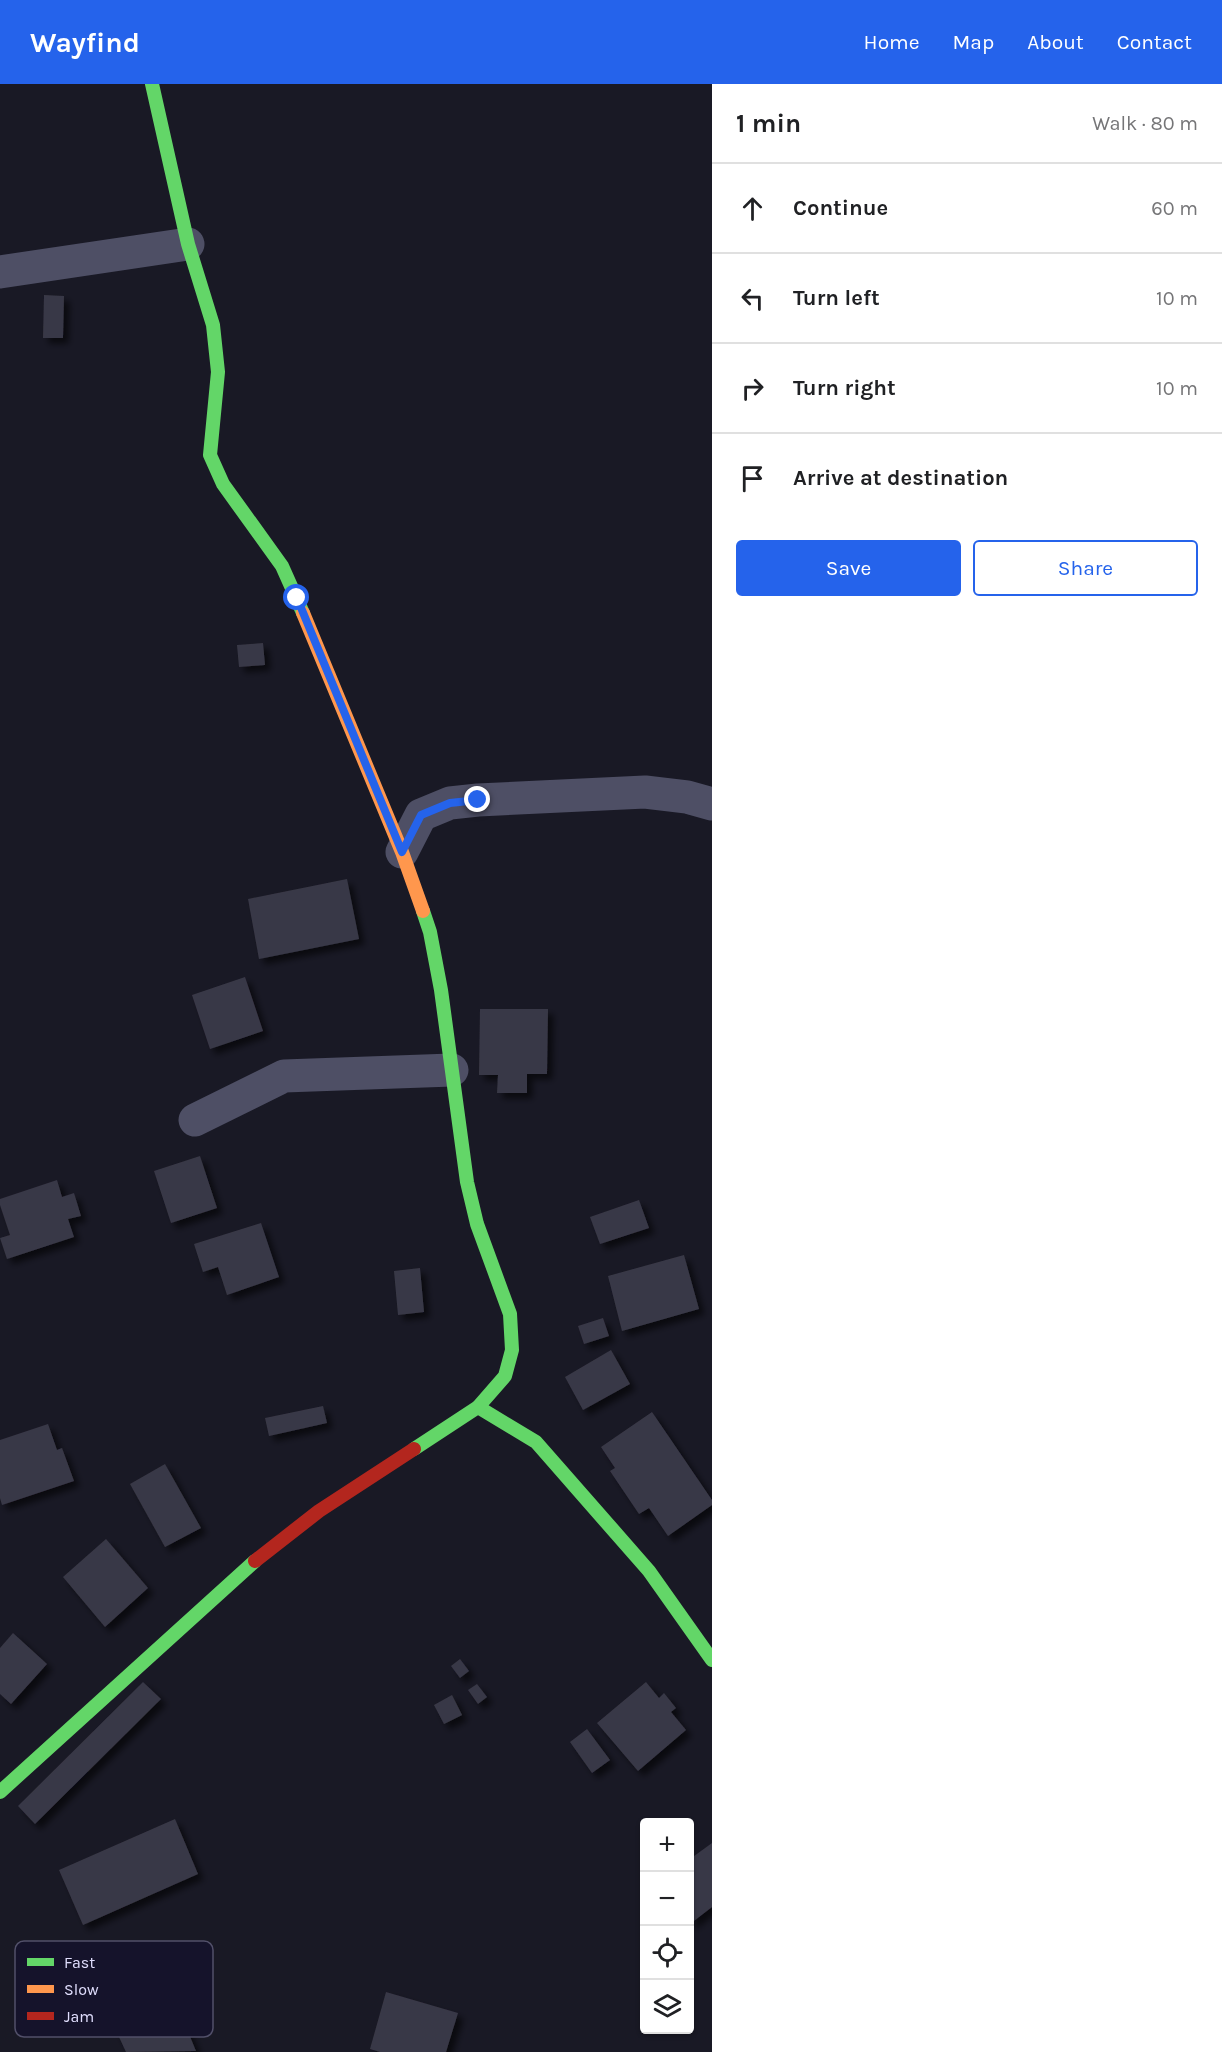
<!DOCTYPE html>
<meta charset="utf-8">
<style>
:root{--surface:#fff;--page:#f2f2f2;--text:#202124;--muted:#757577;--line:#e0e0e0;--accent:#2563eb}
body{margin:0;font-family:Karla,sans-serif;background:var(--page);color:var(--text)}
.controls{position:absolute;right:18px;bottom:18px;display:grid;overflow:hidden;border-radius:6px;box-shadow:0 2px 4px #0004}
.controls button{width:54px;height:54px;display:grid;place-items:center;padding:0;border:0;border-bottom:2px solid var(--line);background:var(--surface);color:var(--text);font:30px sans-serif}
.stop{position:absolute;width:18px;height:18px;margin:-14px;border:4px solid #2563eb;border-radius:50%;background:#fff}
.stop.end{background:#2563eb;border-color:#fff;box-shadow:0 2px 6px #0008}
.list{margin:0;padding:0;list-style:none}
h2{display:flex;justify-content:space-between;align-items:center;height:78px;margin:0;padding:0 24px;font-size:26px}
h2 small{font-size:20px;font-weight:400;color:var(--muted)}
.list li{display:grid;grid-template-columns:39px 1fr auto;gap:18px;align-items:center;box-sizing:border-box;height:90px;padding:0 24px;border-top:2px solid var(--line)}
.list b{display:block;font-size:22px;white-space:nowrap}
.list em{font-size:20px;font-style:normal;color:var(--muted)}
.actions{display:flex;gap:12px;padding:18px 24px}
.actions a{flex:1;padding:14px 0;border:2px solid var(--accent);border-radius:6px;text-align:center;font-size:21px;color:var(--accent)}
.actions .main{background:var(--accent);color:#fff}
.icon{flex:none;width:33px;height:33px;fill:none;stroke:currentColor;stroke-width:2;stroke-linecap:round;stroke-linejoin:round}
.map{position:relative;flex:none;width:712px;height:1968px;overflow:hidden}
header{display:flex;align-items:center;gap:36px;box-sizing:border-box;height:84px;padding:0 30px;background:var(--accent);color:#fff}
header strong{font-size:28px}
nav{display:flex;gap:33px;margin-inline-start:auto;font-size:21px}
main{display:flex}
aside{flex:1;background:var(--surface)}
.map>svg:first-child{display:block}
.building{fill:#393846;filter:url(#shadow)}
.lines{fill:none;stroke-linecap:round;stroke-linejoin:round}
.street{stroke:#4e4f65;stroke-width:33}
.fast{stroke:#63d668;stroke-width:14}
.slow{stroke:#ff974d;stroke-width:14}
.jam{stroke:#b3261e;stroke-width:14}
.route{stroke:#2563eb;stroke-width:8}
.key{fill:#15132b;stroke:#52506a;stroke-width:1.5}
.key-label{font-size:16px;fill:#e0defd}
</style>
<header>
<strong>Wayfind</strong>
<nav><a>Home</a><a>Map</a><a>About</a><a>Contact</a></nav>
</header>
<main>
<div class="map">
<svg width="712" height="1968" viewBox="0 0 712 1968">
<defs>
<filter id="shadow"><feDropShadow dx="5.5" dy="5.5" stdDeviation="3" flood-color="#0009"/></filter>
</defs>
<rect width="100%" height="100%" fill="#191925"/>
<g class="building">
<path d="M44,211l20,1 -1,42h-20z"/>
<path d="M263,559l2,22 -26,2 -2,-22z"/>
<path d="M347,795l12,60 -100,20 -11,-60z"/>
<path d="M245,893l18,54 -53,18 -18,-54z"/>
<path d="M480,925h68l-1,65h-20v19h-30l1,-18h-19z"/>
<path d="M200,1072l17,52 -46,15 -17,-52z"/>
<path d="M57,1096l5,17 12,-4 7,23 -13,3 6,18 -67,22 -7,-21 10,-3 -10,-30v-6z"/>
<path d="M639,1116l10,28 -49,16 -10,-27z"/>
<path d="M261,1139l18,54 -52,18 -9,-28 -15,5 -9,-28z"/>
<path d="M684,1171l15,54 -77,22 -14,-55z"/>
<path d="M420,1184l4,44 -26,3 -4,-44z"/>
<path d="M603,1234l6,18 -25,8 -6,-18z"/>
<path d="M611,1266l19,34 -47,26 -18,-33z"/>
<path d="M323,1322l4,17 -58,13 -4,-18z"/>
<path d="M652,1328l60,88v5l-44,31 -19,-28 -10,6 -29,-43 5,-3 -14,-21z"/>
<path d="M48,1340l9,26 5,-2 12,33 -72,24 -2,-7v-58z"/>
<path d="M165,1380l36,64 -36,19 -35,-63z"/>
<path d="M106,1455l42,49 -43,39 -42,-50z"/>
<path d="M13,1549l34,31 -36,40 -11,-10v-46z"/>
<path d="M460,1575l9,12 -9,7 -9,-12z"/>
<path d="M143,1598l18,17 -126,125 -17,-18z"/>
<path d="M646,1598l13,16 5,-5 12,15 -5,4 15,18 -48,41 -41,-48z"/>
<path d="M477,1600l10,13 -9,7 -10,-14z"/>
<path d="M452,1611l10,20 -18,9 -10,-19z"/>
<path d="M587,1645l23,31 -18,13 -22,-31z"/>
<path d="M175,1735l23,55 -115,51 -24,-55z"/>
<path d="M712,1759v64l-22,17v-65z"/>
<path d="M386,1908l72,21 -12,39h-66l-10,-3z"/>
<path d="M174,1914l22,53 -70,1 -13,-28z"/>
</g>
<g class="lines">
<g class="street">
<path d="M0,188l188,-28"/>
<path d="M402,768l19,-37 29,-12 28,-3 167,-8 42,5 25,7"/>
<path d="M195,1036l89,-44 168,-6"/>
</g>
<g class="fast">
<path d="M152,0l36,160 25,81 5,47 -8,83 13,29 59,82 21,47"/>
<path d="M478,1323l58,35 113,129 63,89"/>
<path d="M414,1365l64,-42 27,-31 7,-26 -2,-36 -33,-90 -10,-42 -26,-192 -11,-58 -7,-21"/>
<path d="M0,1708l255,-231"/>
</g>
<path class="slow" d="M303,529l99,239 21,59"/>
<path class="jam" d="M255,1477l64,-50 95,-62"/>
</g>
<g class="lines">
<path class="route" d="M297,514l105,254 19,-37 29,-12 28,-3"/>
</g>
<rect x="15" y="1857" width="198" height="96" rx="9" class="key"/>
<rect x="27" y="1874" width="27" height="8" fill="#63d668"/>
<rect x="27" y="1901" width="27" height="8" fill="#ff974d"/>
<rect x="27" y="1928" width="27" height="8" fill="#b3261e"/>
<g class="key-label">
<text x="64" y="1884">Fast</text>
<text x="64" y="1911">Slow</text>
<text x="64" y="1938">Jam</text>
</g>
</svg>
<div class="controls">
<button>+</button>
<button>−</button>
<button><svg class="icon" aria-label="locate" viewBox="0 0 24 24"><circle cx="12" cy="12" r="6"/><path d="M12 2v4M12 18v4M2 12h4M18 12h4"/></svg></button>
<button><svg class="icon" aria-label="layers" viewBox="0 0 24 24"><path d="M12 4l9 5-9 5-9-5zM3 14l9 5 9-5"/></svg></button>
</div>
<div class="stop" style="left:297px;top:514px"></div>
<div class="stop end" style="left:478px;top:716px"></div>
</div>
<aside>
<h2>1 min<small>Walk · 80 m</small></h2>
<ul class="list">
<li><svg class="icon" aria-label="ahead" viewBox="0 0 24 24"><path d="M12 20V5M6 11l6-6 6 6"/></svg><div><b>Continue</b></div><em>60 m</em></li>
<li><svg class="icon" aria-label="left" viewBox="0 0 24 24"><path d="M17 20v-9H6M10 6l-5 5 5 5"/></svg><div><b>Turn left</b></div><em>10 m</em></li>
<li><svg class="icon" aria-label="right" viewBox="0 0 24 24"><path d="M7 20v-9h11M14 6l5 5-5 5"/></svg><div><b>Turn right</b></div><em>10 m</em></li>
<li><svg class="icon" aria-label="arrive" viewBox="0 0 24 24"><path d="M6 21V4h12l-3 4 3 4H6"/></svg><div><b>Arrive at destination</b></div></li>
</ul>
<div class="actions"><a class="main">Save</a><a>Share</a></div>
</aside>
</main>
